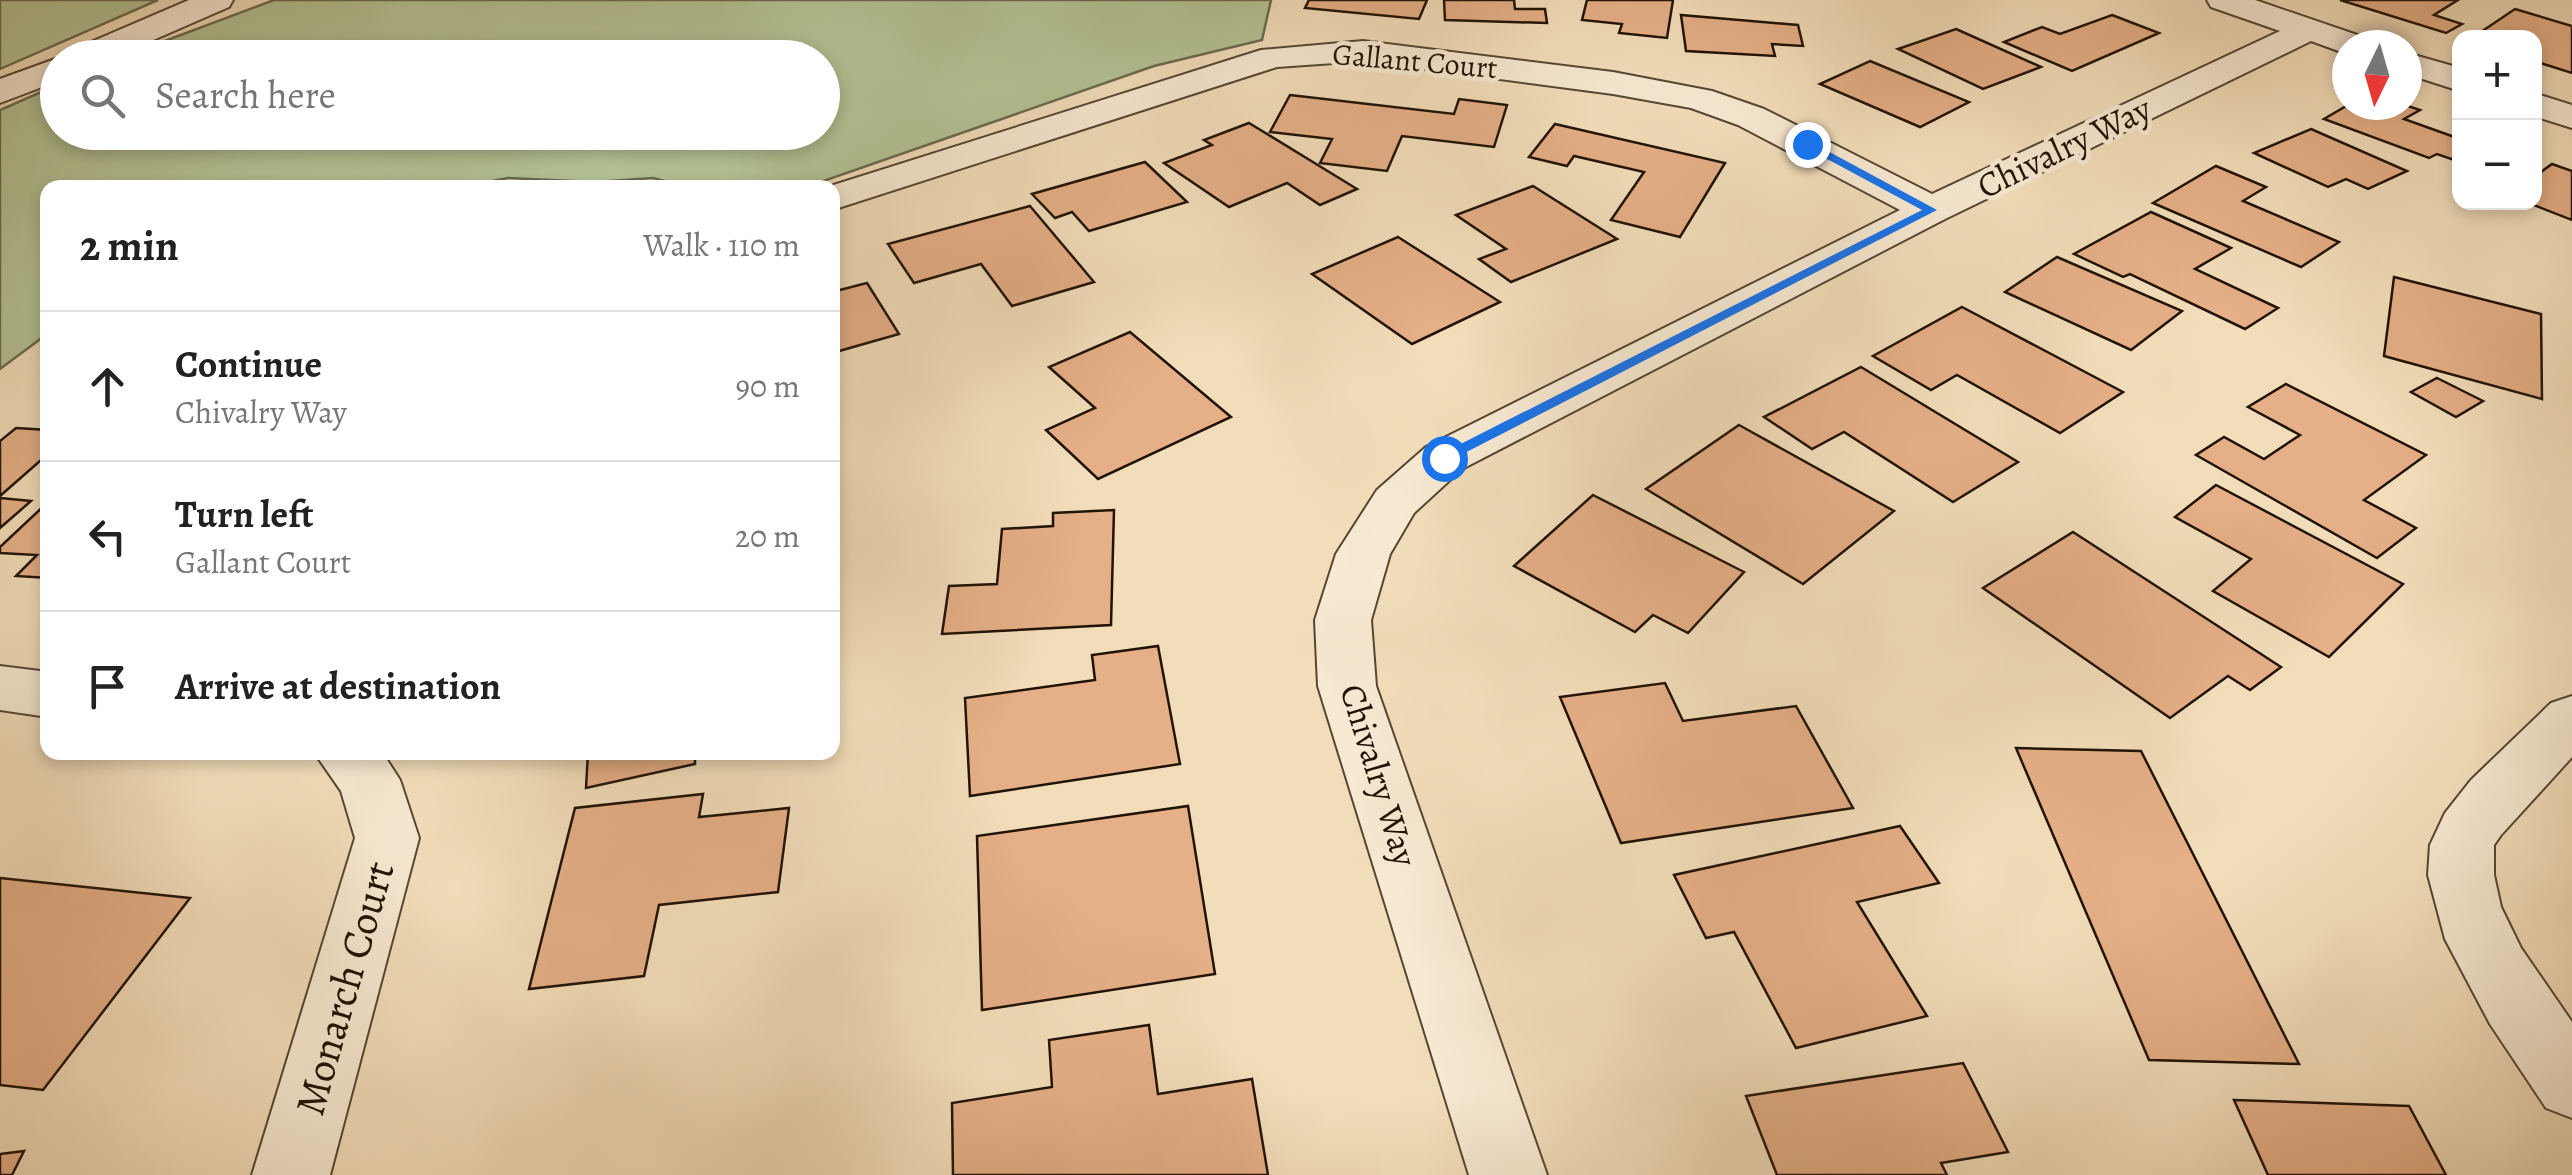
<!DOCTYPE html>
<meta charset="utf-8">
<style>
:root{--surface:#fff;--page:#f6f6f6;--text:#222;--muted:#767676;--line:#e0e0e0}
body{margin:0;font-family:Alegreya,serif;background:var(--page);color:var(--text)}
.controls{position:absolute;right:30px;top:30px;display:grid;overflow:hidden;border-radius:20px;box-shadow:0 5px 15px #0003}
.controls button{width:90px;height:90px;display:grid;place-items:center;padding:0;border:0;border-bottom:2px solid var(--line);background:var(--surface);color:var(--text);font:50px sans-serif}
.compass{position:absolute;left:2332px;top:30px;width:90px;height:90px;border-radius:50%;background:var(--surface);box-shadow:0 5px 15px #0003;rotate:185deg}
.stop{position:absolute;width:30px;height:30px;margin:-22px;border:8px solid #1a73e8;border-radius:50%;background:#fff}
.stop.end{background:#1a73e8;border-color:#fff;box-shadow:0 2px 10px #0008}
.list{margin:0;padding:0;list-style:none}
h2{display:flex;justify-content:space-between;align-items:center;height:130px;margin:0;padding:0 40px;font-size:42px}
h2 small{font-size:32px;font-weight:400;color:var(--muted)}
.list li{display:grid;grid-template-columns:65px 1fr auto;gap:30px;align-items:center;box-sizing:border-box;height:150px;padding:0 40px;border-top:2px solid var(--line)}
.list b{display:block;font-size:38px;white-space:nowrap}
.list p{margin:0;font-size:32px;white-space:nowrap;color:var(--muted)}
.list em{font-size:32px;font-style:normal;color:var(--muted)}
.icon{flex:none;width:55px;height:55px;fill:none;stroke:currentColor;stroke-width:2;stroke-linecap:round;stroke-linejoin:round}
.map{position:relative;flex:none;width:2572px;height:1175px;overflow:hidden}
.search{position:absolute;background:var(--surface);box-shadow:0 5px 15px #0003;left:40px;top:40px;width:800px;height:110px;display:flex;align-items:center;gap:25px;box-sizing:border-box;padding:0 35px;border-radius:55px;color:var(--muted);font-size:38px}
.panel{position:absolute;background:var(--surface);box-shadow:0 5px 15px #0003;left:40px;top:180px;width:800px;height:580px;border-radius:20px}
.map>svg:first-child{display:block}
.green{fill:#b4c295;stroke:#6a6a4e;stroke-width:2.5}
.building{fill:#e5af87;stroke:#211306;stroke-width:2.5}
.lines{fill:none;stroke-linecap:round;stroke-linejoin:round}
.minor-casing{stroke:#554633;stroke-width:4}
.minor{fill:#f7e9d2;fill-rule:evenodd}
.route{fill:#1a73e8}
.labels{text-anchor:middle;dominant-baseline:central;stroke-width:9;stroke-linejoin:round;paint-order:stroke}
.far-street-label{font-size:30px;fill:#211306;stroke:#f7e9d2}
.street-label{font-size:35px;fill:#211306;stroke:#f7e9d2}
.near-street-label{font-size:42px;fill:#211306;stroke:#f7e9d2}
</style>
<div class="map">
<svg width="2572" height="1175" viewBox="0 0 2572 1175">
<rect width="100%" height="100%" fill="#f2ddba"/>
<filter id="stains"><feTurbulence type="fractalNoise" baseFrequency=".002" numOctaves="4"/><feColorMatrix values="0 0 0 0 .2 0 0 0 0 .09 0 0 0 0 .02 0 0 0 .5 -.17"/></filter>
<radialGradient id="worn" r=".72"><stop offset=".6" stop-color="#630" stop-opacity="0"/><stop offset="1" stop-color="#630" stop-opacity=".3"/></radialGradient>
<g class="green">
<path d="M0,0h158l-158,69z"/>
<path d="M274,0h997l-9,40 -108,26 -342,119 -120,3 -39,-10 -58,4 -87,-4 -52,10h-408l-1,146 -47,35v-259l57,-25 1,47h764v-74l-700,-1z"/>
</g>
<g class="building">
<path d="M1309,0h118l-8,19 -114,-11z"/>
<path d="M1444,0h70l1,9h30l2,14 -102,-3z"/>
<path d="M1587,0h86l-6,38 -48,-5 3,-9 -40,-4z"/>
<path d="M2340,0h118l-24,15 28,9 -16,9z"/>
<path d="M2515,9l57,17v47l-38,-12v-23h-62z"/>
<path d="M1681,15l117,10 5,21 -31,-2 3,12 -89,-5z"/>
<path d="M2112,15l47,18 -87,38 -68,-29 38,-15 18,7z"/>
<path d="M1956,29l85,38 -58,22 -85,-40z"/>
<path d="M1870,61l99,41 -49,25 -100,-43z"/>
<path d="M1290,95l164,19 5,-15 48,6 -13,42 -92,-11 -15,35 -67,-8 12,-24 -62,-7z"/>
<path d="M2348,105h57l15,5 -16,9 56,20v23l-23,-8 -8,4 -105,-39z"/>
<path d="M1249,123l108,66 -37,16 -33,-22 -58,24 -65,-44 48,-18 -8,-5z"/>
<path d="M1555,124l170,39 -45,74 -69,-17 33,-48 -70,-16 -7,10 -38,-9z"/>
<path d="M2311,129l96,42 -39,18 -22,-10 -18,8 -74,-34z"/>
<path d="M1145,162l42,40 -98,29 -17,-19 -17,6 -23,-24z"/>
<path d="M2552,164l20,7v49l-46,-18h8v-25z"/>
<path d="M2216,166l50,21 -23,14 96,41 -38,25 -148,-64z"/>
<path d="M1533,186l84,53 -106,43 -32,-23 27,-10 -50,-34z"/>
<path d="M1030,206l64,76 -82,24 -31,-42 -67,19 -26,-39z"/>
<path d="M2151,212l80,36 -36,21 83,39 -33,21 -115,-55 -7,3 -49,-23z"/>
<path d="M1398,237l102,65 -88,42 -100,-70z"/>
<path d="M2057,257l125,54 -51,39 -126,-58z"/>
<path d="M2394,277l147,37 1,85 -158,-43z"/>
<path d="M867,283l32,51 -67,19v-61z"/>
<path d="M1962,307l161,85 -63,41 -103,-58 -26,15 -58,-34z"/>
<path d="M1130,332l101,85 -133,62 -52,-49 49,-22 -46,-41z"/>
<path d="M1861,367l157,95 -65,40 -109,-70 -32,17 -48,-32z"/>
<path d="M2437,378l46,23 -27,16 -45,-25z"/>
<path d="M2286,384l140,71 -62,45 52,28 -39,30 -181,-103 28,-18 40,22 36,-24 -52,-28z"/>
<path d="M1739,425l155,86 -91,73 -157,-95z"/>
<path d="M16,428l32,2v24l-48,42v-55z"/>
<path d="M2216,485l187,99 -74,73 -116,-66 38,-32 -76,-42z"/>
<path d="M1593,495l151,77 -56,61 -35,-18 -18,17 -121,-66z"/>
<path d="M0,498l31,3 -31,27z"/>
<path d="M48,502v76l-32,-2 21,-21 -37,-2v-6z"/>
<path d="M1114,510l-3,115 -169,9 7,-48 48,-2 5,-55 51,-3v-13z"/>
<path d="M2073,532l208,135 -31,23 -22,-14 -58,42 -187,-130z"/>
<path d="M1158,646l22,118 -210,32 -5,-98 130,-18 -3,-25z"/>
<path d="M1665,683l18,38 113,-15 57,102 -232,35 -61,-146z"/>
<path d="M2016,748l125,3 158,313 -150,-4z"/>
<path d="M588,752h107v12l-109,24z"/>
<path d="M703,794l-4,23 90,-9 -11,84 -119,13 -15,71 -115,13 46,-181z"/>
<path d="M1188,806l27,168 -233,36 -5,-174z"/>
<path d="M1900,826l39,57 -82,19 70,114 -131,32 -62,-116 -28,6 -32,-63z"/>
<path d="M0,878l190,20 -147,192 -43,-5z"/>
<path d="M1149,1025l9,69 94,-15 16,96h-315l-1,-72 100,-16 -3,-47z"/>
<path d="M1963,1063l45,89 -67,11 6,12h-170l-31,-79z"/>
<path d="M2234,1100l175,6 37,69h-178z"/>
<path d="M24,1151l-12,24h-12v-21z"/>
</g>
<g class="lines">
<defs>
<g id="minor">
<path d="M189,0h44l-4,7 -117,51h-47l5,-7z"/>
<path d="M2207,0h48l111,38 5,7h-24v9l-36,-13 -366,178 -483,250 -48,44 -24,41 -19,66 5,66 171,489h-78l-151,-489 -3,-66 21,-66 41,-64 49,-43 474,-237 -162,-85 -47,-17 -78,-14 -250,-33 -86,6 -445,143v-22h-8l437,-138 102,-9 250,31 99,19 52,18 168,85 348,-163 -69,-24z"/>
<path d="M2407,53l53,15v23l-53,-17z"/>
<path d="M58,58v23l-58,22v-24z"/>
<path d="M2534,93l38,12v23l-38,-12z"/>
<path d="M0,666l48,6v45l-48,-7z"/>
<path d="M2572,696v61l-71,78 -7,10v30l7,32 20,41 51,74v96l-26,-10 -56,-84 -45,-85 -17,-64 2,-30 15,-32 26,-33 80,-77z"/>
<path d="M314,752h68l18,28 19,58 -89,337h-78l103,-337 -14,-47z"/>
</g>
</defs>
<use href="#minor" class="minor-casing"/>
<use href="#minor" class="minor"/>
</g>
<path class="route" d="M1803,142h8l126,68 -488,251h-10v-6l483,-245 -119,-64z"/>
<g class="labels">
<g class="far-street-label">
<text transform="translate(1415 61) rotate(5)">Gallant Court</text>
</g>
<g class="street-label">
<text transform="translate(2064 147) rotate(-26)">Chivalry Way</text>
<text transform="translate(1379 775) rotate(73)">Chivalry Way</text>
</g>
<g class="near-street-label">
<text transform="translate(344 988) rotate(-74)">Monarch Court</text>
</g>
</g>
<rect width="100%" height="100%" filter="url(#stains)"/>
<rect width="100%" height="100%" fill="url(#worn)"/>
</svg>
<div class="controls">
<button>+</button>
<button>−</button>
</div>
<svg class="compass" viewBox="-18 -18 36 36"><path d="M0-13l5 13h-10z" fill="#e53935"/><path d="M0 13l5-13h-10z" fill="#767676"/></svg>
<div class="stop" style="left:1444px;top:458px"></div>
<div class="stop end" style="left:1807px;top:144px"></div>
<div class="search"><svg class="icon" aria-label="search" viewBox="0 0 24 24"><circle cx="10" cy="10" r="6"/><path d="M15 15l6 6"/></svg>Search here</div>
<section class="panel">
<h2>2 min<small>Walk · 110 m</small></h2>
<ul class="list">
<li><svg class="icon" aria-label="ahead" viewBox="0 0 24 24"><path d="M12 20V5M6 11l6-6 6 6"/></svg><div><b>Continue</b><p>Chivalry Way</p></div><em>90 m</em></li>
<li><svg class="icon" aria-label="left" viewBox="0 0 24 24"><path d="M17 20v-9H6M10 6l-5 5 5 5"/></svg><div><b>Turn left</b><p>Gallant Court</p></div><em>20 m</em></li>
<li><svg class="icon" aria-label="arrive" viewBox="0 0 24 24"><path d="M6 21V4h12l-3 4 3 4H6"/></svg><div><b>Arrive at destination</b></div></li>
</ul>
</section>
</div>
